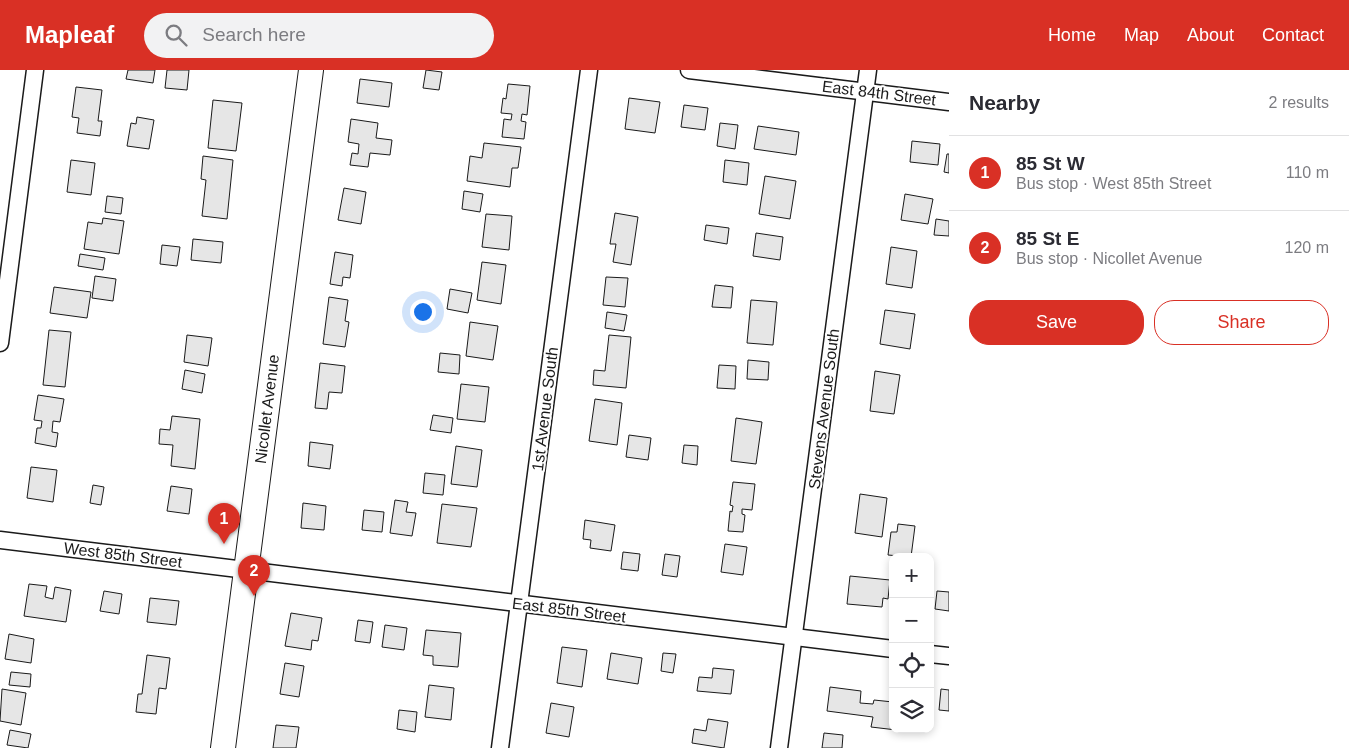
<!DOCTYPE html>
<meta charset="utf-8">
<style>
:root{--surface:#fff;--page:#f2f2f3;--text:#2b2b33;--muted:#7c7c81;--line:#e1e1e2;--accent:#d93025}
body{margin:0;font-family:Arial,sans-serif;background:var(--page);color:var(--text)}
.controls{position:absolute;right:15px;bottom:15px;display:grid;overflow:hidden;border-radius:10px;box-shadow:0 2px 8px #0003}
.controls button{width:45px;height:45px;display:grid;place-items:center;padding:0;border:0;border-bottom:1px solid var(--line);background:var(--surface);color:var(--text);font:25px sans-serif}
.you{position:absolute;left:422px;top:241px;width:18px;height:18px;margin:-12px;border:4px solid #fff;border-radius:50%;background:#1a73e8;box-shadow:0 0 0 8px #1a73e833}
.badge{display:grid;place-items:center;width:32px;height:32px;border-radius:50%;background:var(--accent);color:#fff;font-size:16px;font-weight:700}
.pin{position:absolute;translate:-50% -41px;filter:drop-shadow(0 1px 2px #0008)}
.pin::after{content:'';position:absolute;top:26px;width:18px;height:15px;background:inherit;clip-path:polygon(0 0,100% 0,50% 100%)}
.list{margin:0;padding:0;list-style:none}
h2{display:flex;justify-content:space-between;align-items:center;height:65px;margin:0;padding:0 20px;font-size:21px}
h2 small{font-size:16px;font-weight:400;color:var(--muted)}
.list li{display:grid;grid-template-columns:32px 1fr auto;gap:15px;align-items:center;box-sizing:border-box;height:75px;padding:0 20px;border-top:1px solid var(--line)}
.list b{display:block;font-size:19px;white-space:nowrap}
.list p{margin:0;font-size:16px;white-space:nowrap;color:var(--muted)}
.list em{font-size:16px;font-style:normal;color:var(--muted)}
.actions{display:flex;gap:10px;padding:15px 20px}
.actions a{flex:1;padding:11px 0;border:1px solid var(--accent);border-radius:20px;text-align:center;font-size:18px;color:var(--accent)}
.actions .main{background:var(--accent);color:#fff}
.icon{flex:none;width:28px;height:28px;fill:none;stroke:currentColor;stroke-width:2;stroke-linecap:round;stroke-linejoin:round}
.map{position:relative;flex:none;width:949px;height:678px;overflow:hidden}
header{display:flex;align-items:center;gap:30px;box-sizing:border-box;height:70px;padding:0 25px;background:var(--accent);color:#fff}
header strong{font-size:24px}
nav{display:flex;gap:28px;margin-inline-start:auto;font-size:18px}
.search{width:350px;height:45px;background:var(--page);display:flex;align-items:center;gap:12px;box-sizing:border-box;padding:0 18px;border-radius:28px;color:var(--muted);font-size:19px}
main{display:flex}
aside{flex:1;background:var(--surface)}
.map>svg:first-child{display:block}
.building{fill:#e6e6e6;stroke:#1a1a1a}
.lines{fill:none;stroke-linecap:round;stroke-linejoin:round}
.street-casing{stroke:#1a1a1a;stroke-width:19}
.secondary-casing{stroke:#1a1a1a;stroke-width:26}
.street{stroke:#fff;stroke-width:16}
.secondary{stroke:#fff;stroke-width:24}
.labels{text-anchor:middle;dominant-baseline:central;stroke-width:4;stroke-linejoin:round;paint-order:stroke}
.street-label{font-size:16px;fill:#1a1a1a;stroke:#fff}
</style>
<header>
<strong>Mapleaf</strong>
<div class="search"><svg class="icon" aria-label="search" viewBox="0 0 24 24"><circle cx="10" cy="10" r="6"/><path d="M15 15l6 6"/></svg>Search here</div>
<nav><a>Home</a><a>Map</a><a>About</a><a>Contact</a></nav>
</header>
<main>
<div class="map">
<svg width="949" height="678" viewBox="0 0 949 678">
<rect width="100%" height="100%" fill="#fff"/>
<g class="building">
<path d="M128,0h27l-2,13 -27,-4z"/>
<path d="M167,0h22l-2,20 -22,-2z"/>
<path d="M426,0l16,2 -3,18 -16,-2z"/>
<path d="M360,9l32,4 -3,24 -32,-4z"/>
<path d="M508,14l22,2 -3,29 -5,-1 -1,7 5,1 -2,17 -22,-2 2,-18 7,1 1,-6 -11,-1 2,-15 3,1z"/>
<path d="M76,17l26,3 -4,31h4l-2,15 -23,-3 2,-15 -7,-1z"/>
<path d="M629,28l31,4 -5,31 -30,-4z"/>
<path d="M213,30l29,3 -6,48 -28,-3z"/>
<path d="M684,35l24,3 -3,22 -24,-3z"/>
<path d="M137,47l17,3 -5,29 -22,-3 4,-23 5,1z"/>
<path d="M351,49l27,4 -2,15 16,2 -2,15 -20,-2 -2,14 -18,-2 2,-12 6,1 1,-10 -11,-2z"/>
<path d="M720,53l18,2 -3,24 -18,-3z"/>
<path d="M758,56l41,6 -3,23 -42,-6z"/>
<path d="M912,71l28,3 -2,21 -28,-3z"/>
<path d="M484,73l37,4 -3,21h-6l-2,19 -43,-6 3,-25 12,2z"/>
<path d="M947,84h2v19l-5,-1z"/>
<path d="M203,86l30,4 -6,59 -25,-3 4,-36 -5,-1z"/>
<path d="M71,90l24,3 -4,32 -24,-3z"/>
<path d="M725,90l24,3 -2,22 -24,-3z"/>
<path d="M765,106l31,5 -6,38 -31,-5z"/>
<path d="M344,118l22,4 -5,32 -23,-4z"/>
<path d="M464,121l19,3 -3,18 -18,-3z"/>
<path d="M905,124l28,5 -5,25 -27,-4z"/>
<path d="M107,126l16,2 -2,16 -16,-2z"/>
<path d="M615,143l23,4 -7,48 -18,-3 3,-18h-6z"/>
<path d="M486,144l26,2 -3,34 -27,-3z"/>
<path d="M103,148l21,3 -5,33 -35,-5 4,-27 14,2z"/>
<path d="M936,149l13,2v15l-15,-1z"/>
<path d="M706,155l23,3 -2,16 -23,-4z"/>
<path d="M756,163l27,4 -3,23 -27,-4z"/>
<path d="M193,169l30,3 -2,21 -30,-3z"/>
<path d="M162,175l18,2 -3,19 -17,-2z"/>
<path d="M891,177l26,4 -5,37 -26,-4z"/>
<path d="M335,182l18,3 -3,23 -7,-1 -1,9 -12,-2z"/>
<path d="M80,184l25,4 -2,12 -25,-4z"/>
<path d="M482,192l24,3 -5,39 -24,-4z"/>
<path d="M95,206l21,3 -3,22 -21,-3z"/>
<path d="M606,207l22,1 -3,29 -22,-2z"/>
<path d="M715,215l18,2 -2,21 -19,-1z"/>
<path d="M54,217l37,5 -4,26 -37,-5z"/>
<path d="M450,219l22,4 -4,20 -21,-4z"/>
<path d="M329,227l19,3 -3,21 4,1 -4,25 -22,-3z"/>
<path d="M751,230l26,2 -4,43 -26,-2z"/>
<path d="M885,240l30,4 -5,35 -30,-5z"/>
<path d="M607,242l20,3 -3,16 -19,-3z"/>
<path d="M470,252l28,4 -5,34 -27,-4z"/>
<path d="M49,260l22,2 -6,55 -22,-2z"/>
<path d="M187,265l25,3 -4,28 -24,-4z"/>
<path d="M609,265l22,2 -5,51 -33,-3 1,-15 11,1z"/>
<path d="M440,283l20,2 -1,19 -21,-2z"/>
<path d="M748,290l21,2 -1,18 -21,-1z"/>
<path d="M320,293l25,3 -3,27 -13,-1 -2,17 -12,-1z"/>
<path d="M719,295l17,1 -1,23 -18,-1z"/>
<path d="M185,300l20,4 -3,19 -20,-4z"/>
<path d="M875,301l25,4 -6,39 -24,-3z"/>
<path d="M461,314l28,3 -4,35 -28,-3z"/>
<path d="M38,325l26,4 -4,23 -7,-1 -1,11 6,1 -2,14 -21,-4 2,-15h4l1,-7 -8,-1z"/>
<path d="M595,329l27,4 -5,42 -28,-4z"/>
<path d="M433,345l20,3 -2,15 -21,-3z"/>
<path d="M172,346l28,3 -5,50 -24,-3 2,-21 -14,-1 1,-15 10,1z"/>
<path d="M736,348l26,4 -6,42 -25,-3z"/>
<path d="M629,365l22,3 -3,22 -22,-3z"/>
<path d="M310,372l23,3 -3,24 -22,-3z"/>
<path d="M684,375l14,1 -1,19 -15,-2z"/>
<path d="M456,376l26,4 -5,37 -26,-3z"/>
<path d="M31,397l26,3 -4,32 -26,-4z"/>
<path d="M425,403l20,2 -2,20 -20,-2z"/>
<path d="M733,412l22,2 -3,26 -10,-1v5l3,1 -2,17 -15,-1 2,-20 2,1 1,-6 -3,-1z"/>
<path d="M93,415l11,2 -3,18 -11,-2z"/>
<path d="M171,416l21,3 -3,25 -22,-3z"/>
<path d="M860,424l27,4 -5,39 -27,-4z"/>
<path d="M395,430l13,2 -2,10 10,1 -4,23 -22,-3z"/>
<path d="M303,433l23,3 -2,24 -23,-2z"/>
<path d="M442,434l35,4 -6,39 -34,-4z"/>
<path d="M364,440l20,2 -2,20 -20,-2z"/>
<path d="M585,450l30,5 -4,26 -21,-3 1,-8 -8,-1z"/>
<path d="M898,454l17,2 -4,31 -23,-2 3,-23h6z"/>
<path d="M725,474l22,3 -4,28 -22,-3z"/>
<path d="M623,482l17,2 -2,17 -17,-2z"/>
<path d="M665,484l15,2 -3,21 -15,-2z"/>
<path d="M850,506l40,4 -2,19 -5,-1 -1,9 -35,-3z"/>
<path d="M29,514l18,2 -2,11 8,2 2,-12 16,3 -5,32 -42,-6z"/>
<path d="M892,514h1v17h-3z"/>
<path d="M104,521l18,3 -3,20 -19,-3z"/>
<path d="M937,521l12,1v19l-14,-2z"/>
<path d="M150,528l29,3 -3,24 -29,-3z"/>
<path d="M291,543l31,5 -4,23 -6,-1 -1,10 -26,-4z"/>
<path d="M358,550l15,2 -3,21 -15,-2z"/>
<path d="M385,555l22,3 -3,22 -22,-3z"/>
<path d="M426,560l35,3 -3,34 -25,-2v-9l-10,-1z"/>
<path d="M9,564l25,5 -3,24 -26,-4z"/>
<path d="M562,577l25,3 -5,37 -25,-4z"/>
<path d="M611,583l31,5 -4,26 -31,-5z"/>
<path d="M663,583l13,1 -3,19 -12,-2z"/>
<path d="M147,585l23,3 -4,31 -7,-1 -3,26 -20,-2 2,-18h4z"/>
<path d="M285,593l19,3 -5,31 -19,-3z"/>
<path d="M713,598l21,2 -3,24 -34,-3 2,-14 13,1z"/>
<path d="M11,602l20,2 -1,13 -21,-2z"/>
<path d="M429,615l25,3 -3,32 -26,-3z"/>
<path d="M830,617l31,4 -1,12 13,1 1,-4 19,2v27h12v2l-34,-4 2,-10 -46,-6z"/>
<path d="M2,619l24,4 -5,32 -21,-4z"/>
<path d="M941,619l8,1v21l-10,-1z"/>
<path d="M551,633l23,4 -5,30 -23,-4z"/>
<path d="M399,640l18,2 -2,20 -18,-3z"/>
<path d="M708,649l20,3 -4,26 -32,-5 2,-14 12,2z"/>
<path d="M276,655l23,2 -3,21h-23z"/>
<path d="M10,660l21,4 -3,14 -21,-3z"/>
<path d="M824,663l19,2 -1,13h-20z"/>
</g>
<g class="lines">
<defs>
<g id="street">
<path d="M689,0l260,32"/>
<path d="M0,273l35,-273"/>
<path d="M0,470l893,109"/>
<path d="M930,584l19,2"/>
<path d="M500,678l89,-678"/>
<path d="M779,678l89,-678"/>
</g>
<path id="secondary" d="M223,678l88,-678"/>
</defs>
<use href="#street" class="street-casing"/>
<use href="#secondary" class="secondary-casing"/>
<use href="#street" class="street"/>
<use href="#secondary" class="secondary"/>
</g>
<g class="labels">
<g class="street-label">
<text transform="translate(879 23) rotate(7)">East 84th Street</text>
<text transform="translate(267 339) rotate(-83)">Nicollet Avenue</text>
<text transform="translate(545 339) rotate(-83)">1st Avenue South</text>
<text transform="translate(824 339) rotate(-83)">Stevens Avenue South</text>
<text transform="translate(123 485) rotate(7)">West 85th Street</text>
<text transform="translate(569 540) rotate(7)">East 85th Street</text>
</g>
</g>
</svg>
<div class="controls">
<button>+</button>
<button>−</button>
<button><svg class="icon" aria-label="locate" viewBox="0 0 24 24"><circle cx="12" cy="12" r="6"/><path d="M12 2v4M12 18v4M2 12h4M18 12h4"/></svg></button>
<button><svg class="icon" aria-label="layers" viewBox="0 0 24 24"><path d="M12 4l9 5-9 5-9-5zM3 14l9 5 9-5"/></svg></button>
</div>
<div class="you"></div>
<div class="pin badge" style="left:224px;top:474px">1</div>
<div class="pin badge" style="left:254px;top:526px">2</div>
</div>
<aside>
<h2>Nearby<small>2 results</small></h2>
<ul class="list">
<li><span class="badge">1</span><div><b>85 St W</b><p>Bus stop · West 85th Street</p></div><em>110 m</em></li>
<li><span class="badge">2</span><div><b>85 St E</b><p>Bus stop · Nicollet Avenue</p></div><em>120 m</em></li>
</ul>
<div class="actions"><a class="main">Save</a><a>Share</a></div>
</aside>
</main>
